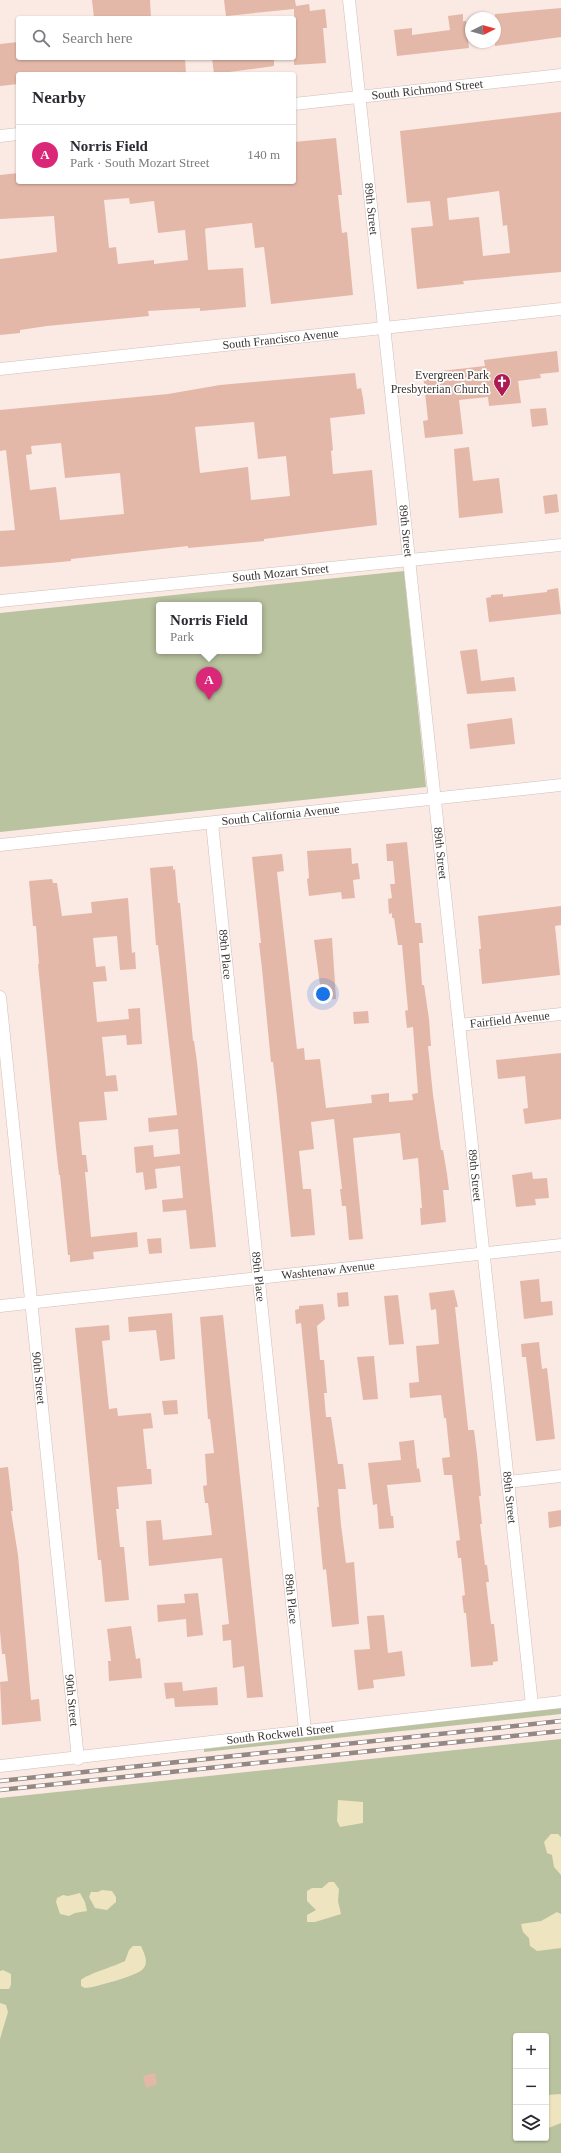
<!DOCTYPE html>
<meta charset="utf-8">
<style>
:root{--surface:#fff;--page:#f2f2f3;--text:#2b2b33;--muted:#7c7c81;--line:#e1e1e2;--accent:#db2777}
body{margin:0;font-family:Georgia,serif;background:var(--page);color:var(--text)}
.controls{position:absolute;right:12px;bottom:12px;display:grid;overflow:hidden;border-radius:4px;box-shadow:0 1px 3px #0004}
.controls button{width:36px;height:36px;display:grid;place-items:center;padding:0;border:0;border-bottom:1px solid var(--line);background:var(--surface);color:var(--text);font:20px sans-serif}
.compass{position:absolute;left:465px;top:12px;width:36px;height:36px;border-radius:50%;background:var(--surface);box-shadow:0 1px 3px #0004;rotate:85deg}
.you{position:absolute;left:323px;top:994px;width:14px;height:14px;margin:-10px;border:3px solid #fff;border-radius:50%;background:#1a73e8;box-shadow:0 0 0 6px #1a73e833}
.badge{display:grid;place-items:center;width:26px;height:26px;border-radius:50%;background:var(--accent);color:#fff;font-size:13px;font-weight:700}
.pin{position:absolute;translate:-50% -33px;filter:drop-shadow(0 1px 2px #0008)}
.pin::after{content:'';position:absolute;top:21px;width:14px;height:12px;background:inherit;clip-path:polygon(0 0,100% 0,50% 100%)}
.popup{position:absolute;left:156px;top:602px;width:106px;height:52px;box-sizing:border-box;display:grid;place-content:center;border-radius:4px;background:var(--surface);filter:drop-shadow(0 1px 3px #0005);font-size:13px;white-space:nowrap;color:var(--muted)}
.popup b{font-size:15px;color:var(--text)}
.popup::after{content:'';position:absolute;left:50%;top:100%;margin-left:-8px;border:8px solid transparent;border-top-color:var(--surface)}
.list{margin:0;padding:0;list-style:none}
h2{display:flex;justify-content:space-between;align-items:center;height:52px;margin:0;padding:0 16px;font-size:17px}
h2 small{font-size:13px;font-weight:400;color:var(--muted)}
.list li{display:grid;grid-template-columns:26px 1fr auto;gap:12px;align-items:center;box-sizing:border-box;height:60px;padding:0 16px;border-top:1px solid var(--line)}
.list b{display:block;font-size:15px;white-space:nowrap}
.list p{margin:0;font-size:13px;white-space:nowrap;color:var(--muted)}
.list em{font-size:13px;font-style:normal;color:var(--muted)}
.icon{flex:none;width:22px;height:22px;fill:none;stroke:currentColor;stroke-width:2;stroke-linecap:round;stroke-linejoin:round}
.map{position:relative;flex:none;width:561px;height:2153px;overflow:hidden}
.search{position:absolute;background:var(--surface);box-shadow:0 1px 3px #0004;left:16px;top:16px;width:280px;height:44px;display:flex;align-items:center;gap:10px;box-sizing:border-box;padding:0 14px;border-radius:4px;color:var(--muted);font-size:15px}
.panel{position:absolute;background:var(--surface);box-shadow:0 1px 3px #0004;left:16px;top:72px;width:280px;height:112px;border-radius:4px}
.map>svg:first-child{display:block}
.green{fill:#b9c39f;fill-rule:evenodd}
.sand{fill:#eee4bf}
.building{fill:#e4b8a8;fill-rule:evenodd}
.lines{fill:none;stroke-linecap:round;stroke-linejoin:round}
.street-casing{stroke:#d0bfb9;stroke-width:13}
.street{stroke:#fff;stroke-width:12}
.rail-casing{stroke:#938883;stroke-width:4.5}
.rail{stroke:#fff;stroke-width:3;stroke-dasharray:9;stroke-linecap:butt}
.labels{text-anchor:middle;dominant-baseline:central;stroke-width:3.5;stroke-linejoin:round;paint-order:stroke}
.street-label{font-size:12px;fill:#3a3431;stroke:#fff}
.poi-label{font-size:12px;fill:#3a3431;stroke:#fff;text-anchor:end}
</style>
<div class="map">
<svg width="561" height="2153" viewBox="0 0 561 2153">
<rect width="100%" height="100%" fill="#fbe9e3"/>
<g class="green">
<path d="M404,571l22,216 -426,45v-219zM159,605h100v46h-100z"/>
<path d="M561,1707v7l-357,38v-3z"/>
<path d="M561,1739v414h-561v-355zM516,2036h30v102h-30z"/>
</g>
<g class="sand">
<path d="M338,1800l25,2v21l-23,4 -3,-6z"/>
<path d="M551,1834h7l3,3v38l-7,-8 -2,-12 -5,-2 -3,-11z"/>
<path d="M329,1882h5l5,7 -1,12 3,13 -26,8h-8v-7l9,-5 -9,-9v-10l5,-3h10z"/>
<path d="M102,1890l10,1 4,6v5l-9,8 -12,-2 -6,-11 2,-5h7z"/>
<path d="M80,1893l5,9 2,9 -12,2 -6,3 -9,-2 -4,-12 1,-4 6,-3 5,1z"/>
<path d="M557,1912l4,2v34l-24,3 -7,-5 -1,-8 -6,-6 -2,-8 20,-3z"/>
<path d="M133,1946h8c3,7 9,17 1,24 -5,5 -48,18 -57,18l-4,-2v-6c4,-5 34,-14 44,-19l4,-11z"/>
<path d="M3,1970l8,4v11l-2,4h-9v-18z"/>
<path d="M0,2003l6,2 2,7 -8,27z"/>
<path d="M561,2094v29l-15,6v-34z"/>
</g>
<g class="building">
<path d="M92,0h58l1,18h-57z"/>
<path d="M224,0h71l1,6 13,-2 1,7 15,-2 2,19h-4l3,35 -32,2v-56l-68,7z"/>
<path d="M561,8v29l-66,9v-32z"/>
<path d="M463,14v7h3l3,27 -72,8 -3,-26 18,-2v7l38,-5 -2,-14z"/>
<path d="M18,42v16h167l1,16h-168v10l-18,2v-42z"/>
<path d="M212,58h62v8l-60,8z"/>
<path d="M561,112v160l-98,9 1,3 -47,5 -6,-61 22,-2 -3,-25 -23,2 -7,-72zM499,191l4,35 4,-1 3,28 -27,3 -4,-39 -30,3 -2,-22z"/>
<path d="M336,138l6,57h-4l4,38 5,-1 6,63 -82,9 -7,-57 -9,1 -3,-25 -44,5 -3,1 3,41 35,-2 3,39 -46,4v-3l-52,3 1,5 -102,10 -27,4v3l-20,2v-76l57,-7 -3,-36 -54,3v-44l18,-2v9h276v-40zM129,198l1,6 24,-3 4,32 27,-3 3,30 -34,4v-4l-36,4 -2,-17 -7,1 -5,-48z"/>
<path d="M557,351l2,21 -19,2 1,4 -23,3 3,22 -32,3 -1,-9 -29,3 4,34 -38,4 -2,-17 5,-1 -5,-47 62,-7 -1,-6z"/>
<path d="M355,373l2,16 4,-1 2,10 2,16 -35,4 3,32 -2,1 2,23 39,-4 5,55 -113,14v2l-76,7v-2l-117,13v2l-21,2 -50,4v-36l15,-1 -9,-80 -6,1v-41l168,-16 52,-9zM254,422l4,37 28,-3 4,40 -39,4 -3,-33 -48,6 -5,-46zM61,443l4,35 55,-5 4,41 -64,6 -4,-33 -26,3 -4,-35 6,-1 -1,-8z"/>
<path d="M546,408l2,17 -16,2 -2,-18z"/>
<path d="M469,447l4,34 26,-3 4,35 -44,5 -5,-69z"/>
<path d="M557,494l2,18 -14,2 -2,-18z"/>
<path d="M558,588l3,26 -72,8 -3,-24 5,-1v-2l12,-1v3l44,-5v-2z"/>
<path d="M477,649l4,32 33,-4 2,14 -49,3 -7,-43z"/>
<path d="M512,718l3,26 -45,5 -3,-25z"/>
<path d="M407,842l8,81h6l2,20h-4l3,42h2l5,34 2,27h-3l5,49 8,55h2l4,24 2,16h-6l3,32 -25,3 -1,-17h2l-4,-50 -15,2 -3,-27 -47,5 10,101 -14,1 -3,-34h-4l-2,-17h2l-8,-70 -23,3 3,27 -15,2 4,38h8l4,46 -24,2 -14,-140 -4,-35h-2l-9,-93 -3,-26h2l-9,-86 30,-3 2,17 -7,1 20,177 7,-1 1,12 15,-1 6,49 46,-5 -1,-8 18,-2v9l24,-2 -1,-6 6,-1 -5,-66 -6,1 -2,-17 3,-1 -6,-65h-4l-4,-27h-2v-5l-3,1 -1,-15 4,-1 -2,-14h5l-2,-23h-6l-1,-17z"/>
<path d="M351,848l1,16 6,-1 2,16 -7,1 2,18 -13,1 -1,-7 -32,4 -2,-17 2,-1 -2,-27z"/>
<path d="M173,866v4l2,-1 3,34h2l13,138h1l3,21 19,185 -26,2 -4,-39 -23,2 -1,-12 21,-2 -3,-32 -25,3 2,19 -12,2 -2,-18 -7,1 -2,-26 19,-2 1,12 26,-3 -2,-25 -29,3 -1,-14 29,-3 -19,-170h-2l-6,-77z"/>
<path d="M52,879l1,4h4l5,33 30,-3 -1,-11 37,-4 4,55 3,-1 1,17 -16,1 -3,-34 -24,2 3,29 9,-1 2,15 -14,1 4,40 32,-3 -1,-10 12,-1 2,36 -15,1 -1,-10 -24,2 4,39 10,-1 2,16 -14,1 3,28 -28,2 3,33h4l2,17h-3l6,65 46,-5 1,15 -45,5 1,7 -24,3v-7h-2l-8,-80h-1l-3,-27 -18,-184h1l-3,-38h-3l-4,-45z"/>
<path d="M561,906v19l-6,1 5,49 -78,9 -3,-35h2l-3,-33z"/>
<path d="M332,938l4,61 -14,1 -8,-60z"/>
<path d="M368,1011l1,12 -15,1 -1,-12z"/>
<path d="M561,1053v66l-36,5 -2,-15 5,-1 -3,-32 -27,3 -2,-19z"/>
<path d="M532,1172l1,7 14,-1 2,20 -14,1 1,6 -20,2 -4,-32z"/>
<path d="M161,1238l1,15 -13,1 -2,-15z"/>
<path d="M539,1279l2,23 11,-1 1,14 -29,4 -4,-38z"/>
<path d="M454,1290l4,17h-3l13,121v2h6l3,24 4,42h-2l3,28h-2l5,41h2l2,17h-3l5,42h3l4,37 -5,1v3l-22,2 -5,-54h-2l-2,-17 3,-1 -4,-37h-3l-2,-17 4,-1 -8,-65h-8l-2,-17 8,-1 -4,-39h-2l-3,-23 -31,3 -1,-15 10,-1 -3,-36 23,-2 -3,-35 -5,1 -2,-17z"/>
<path d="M348,1292l1,14 -11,1 -1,-14z"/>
<path d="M398,1295l6,49 -15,1 -5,-49z"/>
<path d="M323,1304l2,15 -8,7 3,34h4l3,33h-3l2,24h5l7,47h5l3,25h-8l3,36 5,38 8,-1 5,62 -27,3 -6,-58 -3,1 -6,-63h2l-18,-184 -5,1 -1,-14 4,-1v-3z"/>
<path d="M172,1313l3,46 -15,2 -4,-31 -27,2 -1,-15z"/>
<path d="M223,1315l40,382 -16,1 -3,-32 -11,2 -2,-28 -8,1 -1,-16 7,-1 -7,-66 -73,8 -1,-14 -2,-31 15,-1 2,20 49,-5 -4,-32h-3l-2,-17 4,-1 -2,-31 9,-1 -4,-34h-2l-8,-102z"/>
<path d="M109,1325l1,15 -8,1 7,68 8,-1 1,8 33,-3 2,15 -10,1 4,40h4l1,15 -35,3 2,22h-3l4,38h4l5,53 -24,2 -4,-42h-3l-23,-232z"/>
<path d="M539,1342l3,27 5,-1 8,71 -19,2 -10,-84h-4l-1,-13z"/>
<path d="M374,1356l4,43 -15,1 -6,-43z"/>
<path d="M177,1400l1,14 -14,1 -2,-14z"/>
<path d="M414,1440l3,29 2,-1 2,14 -34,3 4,31h2l1,12 -15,1 -2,-25 -4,1 -5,-42 33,-3 -2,-18z"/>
<path d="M8,1467l5,44h-2l7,44 13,145 8,-1 2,22 -39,4 -2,-43 8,-1 -3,-27h-3l-2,-23v-163z"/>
<path d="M561,1510v16l-12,2 -1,-16z"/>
<path d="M198,1593l5,42 -16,2 -1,-18 -28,3 -1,-17 28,-2 -1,-9z"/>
<path d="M384,1615l4,38 14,-2 3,25 -32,4 1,8 -16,2 -4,-40 16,-1 -3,-33z"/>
<path d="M131,1626l5,33 4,-1 2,20 -33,3 -1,-20h3l-4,-32z"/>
<path d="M182,1682l1,9 34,-4 1,18 -43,2 -1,-9 -8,1 -2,-16z"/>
<path d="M155,2073l2,11 -11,4 -3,-12z"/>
</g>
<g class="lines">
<defs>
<g id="street">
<path id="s1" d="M349,0l183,1705"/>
<path id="s2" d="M294,104l267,-29"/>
<path d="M0,136l18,-2"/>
<path id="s3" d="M0,369l561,-60"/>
<path id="s4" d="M0,601l561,-56"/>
<path id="s5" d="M212,823l93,907"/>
<path id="s6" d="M0,845l561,-60"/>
<path id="s7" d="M0,997l78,762"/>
<path id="s8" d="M459,1025l102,-11"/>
<path id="s9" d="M0,1306l561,-61"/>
<path d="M508,1482l53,-6"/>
<path id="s10" d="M0,1766l561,-64"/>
</g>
</defs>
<use href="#street" class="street-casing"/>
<use href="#street" class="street"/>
<defs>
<g id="rail">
<path d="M0,1781l561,-60"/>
<path d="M0,1790l561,-59"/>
</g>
</defs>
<use href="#rail" class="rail-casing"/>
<use href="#rail" class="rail"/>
</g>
<defs>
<symbol id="church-pin" viewBox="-11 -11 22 30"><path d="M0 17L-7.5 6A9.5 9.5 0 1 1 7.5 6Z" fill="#ac1c53" stroke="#fff"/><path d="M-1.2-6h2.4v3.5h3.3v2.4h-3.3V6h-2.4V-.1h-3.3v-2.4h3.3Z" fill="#fff"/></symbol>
</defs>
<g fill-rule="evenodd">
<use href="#church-pin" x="492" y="372" width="20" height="27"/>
</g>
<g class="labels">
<g class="street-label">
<text stroke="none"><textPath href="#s2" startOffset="134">South Richmond Street</textPath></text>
<text stroke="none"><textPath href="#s1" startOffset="210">89th Street</textPath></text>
<text stroke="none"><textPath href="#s3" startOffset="282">South Francisco Avenue</textPath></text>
<text stroke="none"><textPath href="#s1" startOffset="534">89th Street</textPath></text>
<text stroke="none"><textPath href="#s4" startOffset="282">South Mozart Street</textPath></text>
<text stroke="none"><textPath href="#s6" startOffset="282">South California Avenue</textPath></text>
<text stroke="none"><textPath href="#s1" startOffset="858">89th Street</textPath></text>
<text stroke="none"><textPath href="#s5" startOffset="132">89th Place</textPath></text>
<text stroke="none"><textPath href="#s8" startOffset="51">Fairfield Avenue</textPath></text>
<text stroke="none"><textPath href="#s1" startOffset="1182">89th Street</textPath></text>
<text stroke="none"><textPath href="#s9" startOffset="330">Washtenaw Avenue</textPath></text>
<text stroke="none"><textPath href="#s5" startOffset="456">89th Place</textPath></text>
<text stroke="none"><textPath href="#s7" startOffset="383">90th Street</textPath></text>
<text stroke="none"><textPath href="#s1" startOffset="1506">89th Street</textPath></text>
<text stroke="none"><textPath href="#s5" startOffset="780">89th Place</textPath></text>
<text stroke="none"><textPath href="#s7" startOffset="707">90th Street</textPath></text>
<text stroke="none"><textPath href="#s10" startOffset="282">South Rockwell Street</textPath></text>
</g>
<g class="poi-label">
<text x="489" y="375">Evergreen Park<tspan x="489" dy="14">Presbyterian Church</tspan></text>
</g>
</g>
</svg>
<div class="controls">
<button>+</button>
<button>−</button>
<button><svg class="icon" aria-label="layers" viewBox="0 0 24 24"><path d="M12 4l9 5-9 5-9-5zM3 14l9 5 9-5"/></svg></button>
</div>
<svg class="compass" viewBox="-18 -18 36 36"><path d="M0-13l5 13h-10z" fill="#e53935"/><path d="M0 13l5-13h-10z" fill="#7c7c81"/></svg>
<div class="you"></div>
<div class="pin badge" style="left:209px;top:700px">A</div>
<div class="popup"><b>Norris Field</b>Park</div>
<div class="search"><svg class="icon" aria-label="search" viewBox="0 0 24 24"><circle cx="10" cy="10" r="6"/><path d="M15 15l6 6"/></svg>Search here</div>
<section class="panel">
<h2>Nearby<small></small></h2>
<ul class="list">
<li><span class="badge">A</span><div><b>Norris Field</b><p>Park · South Mozart Street</p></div><em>140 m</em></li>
</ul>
</section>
</div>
